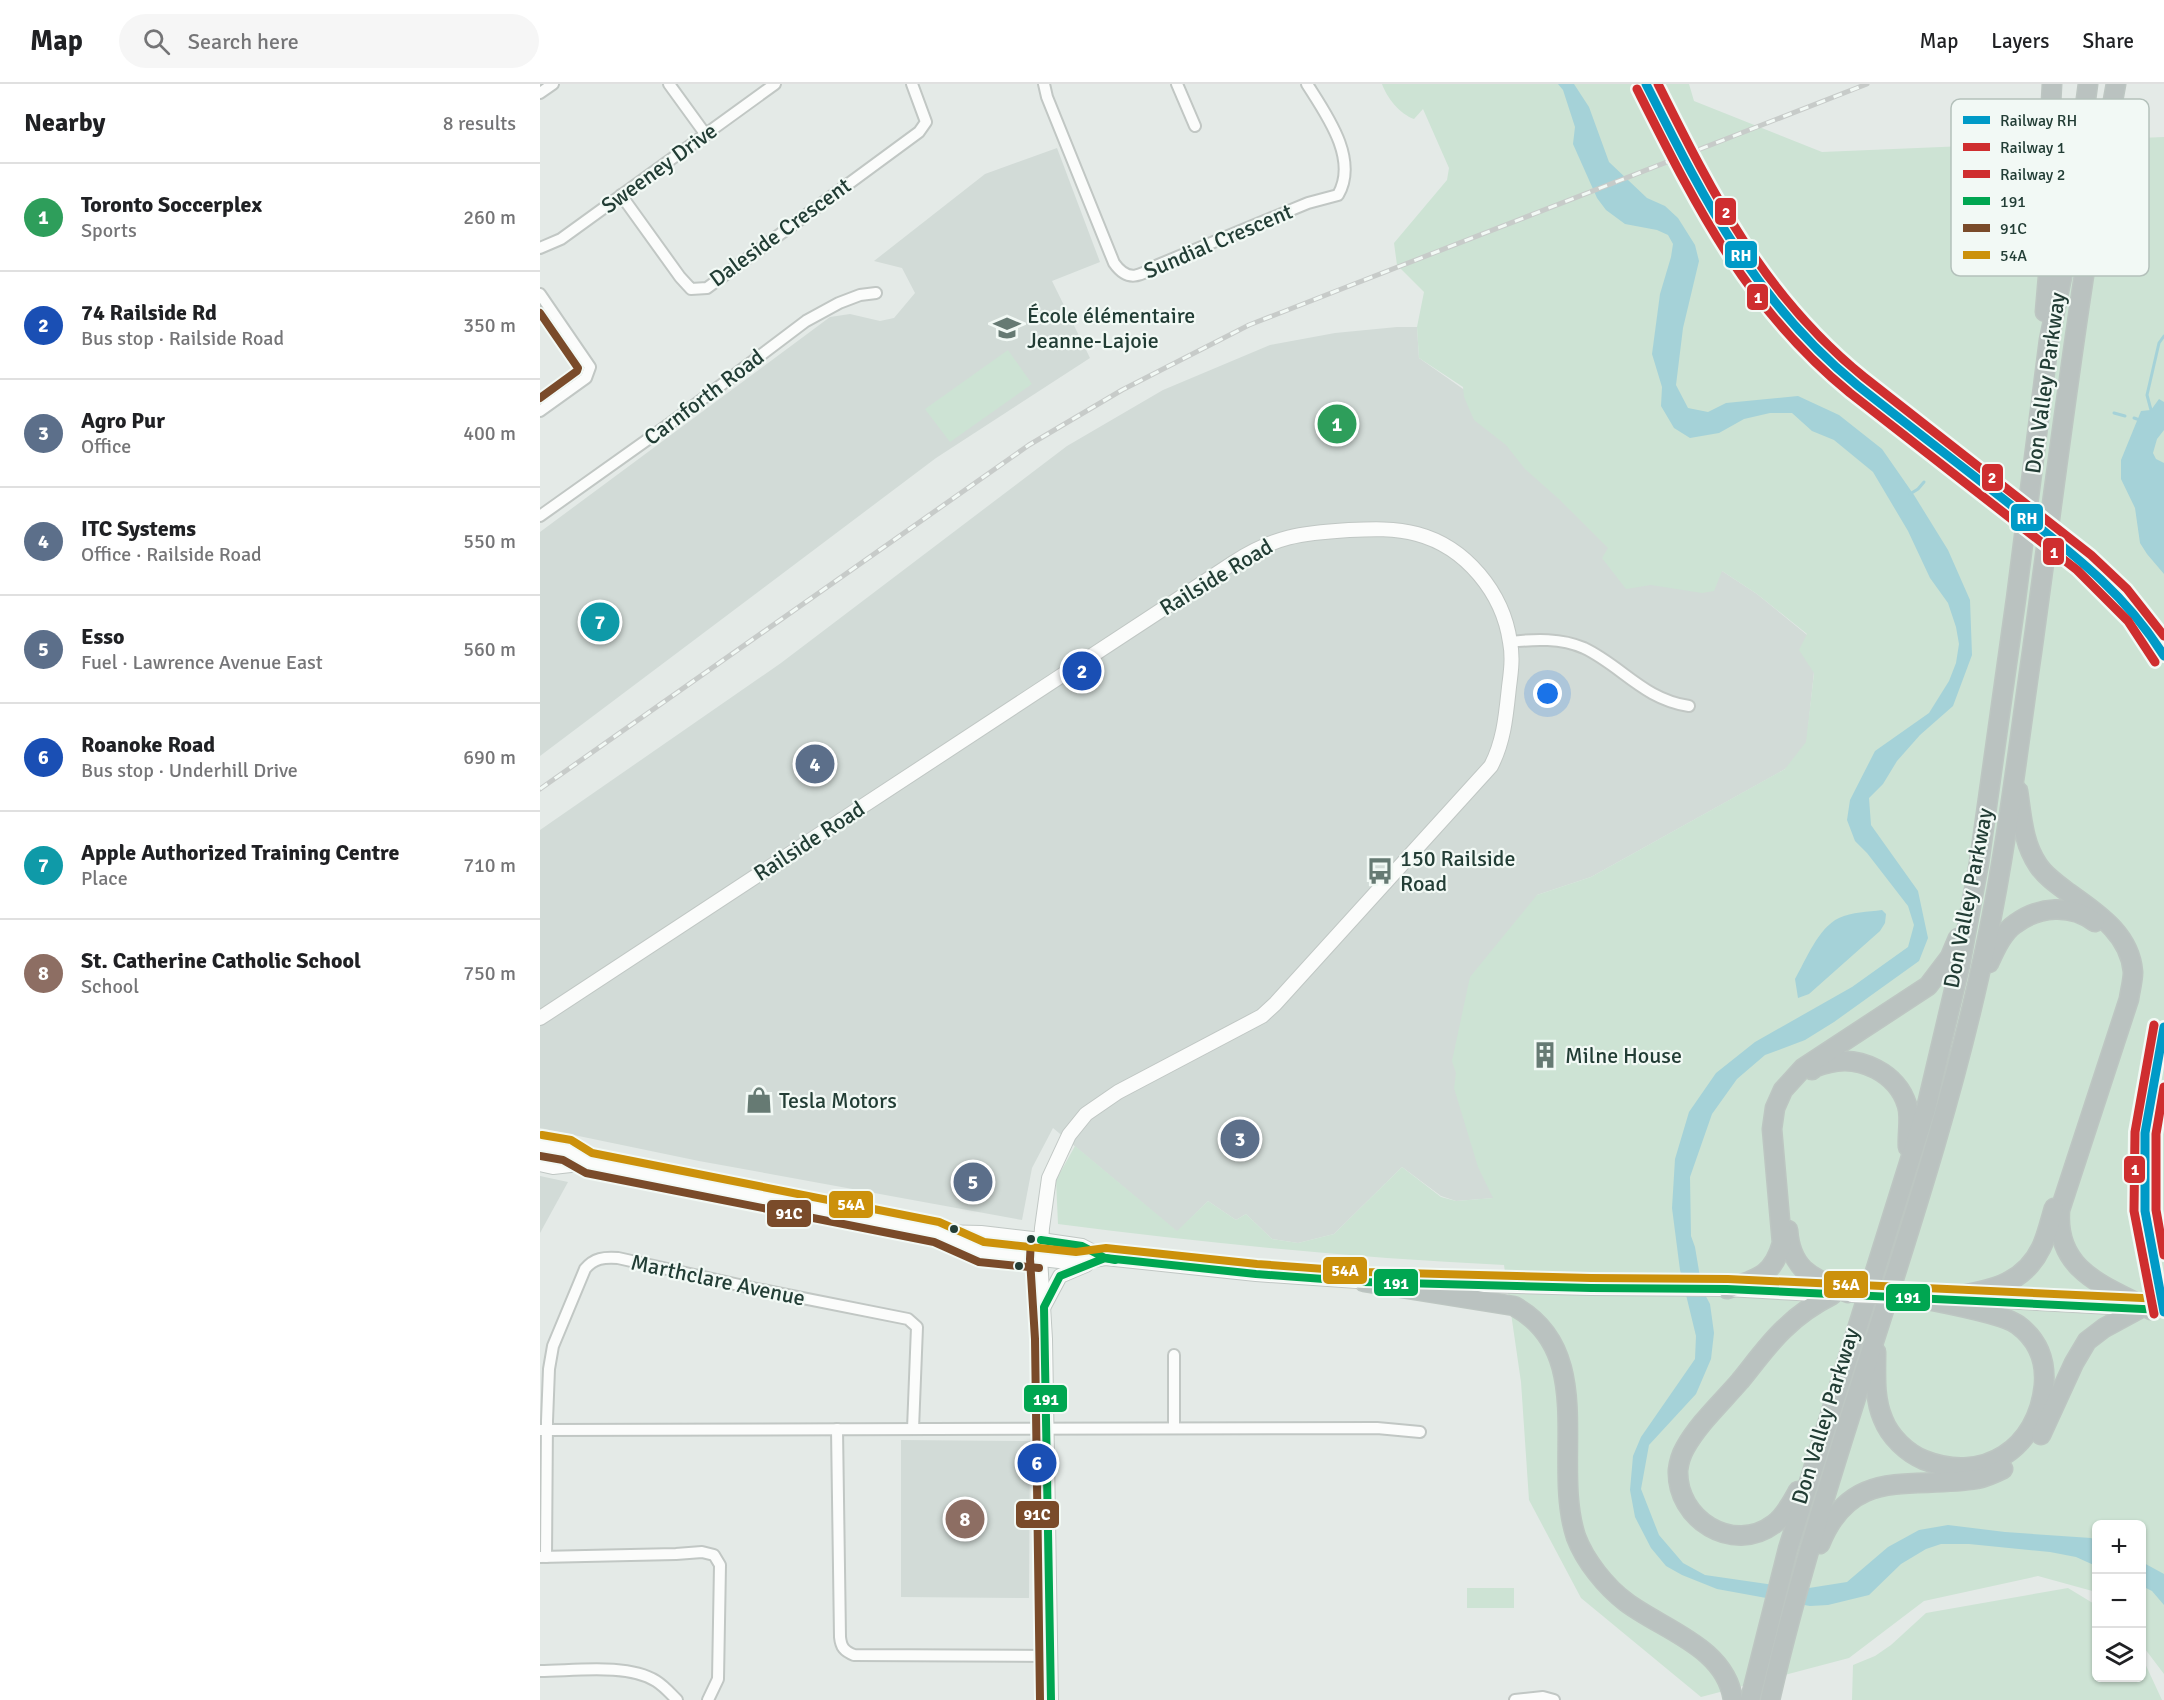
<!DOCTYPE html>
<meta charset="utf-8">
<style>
:root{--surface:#fff;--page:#f6f6f6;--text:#202124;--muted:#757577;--line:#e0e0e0;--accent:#d93025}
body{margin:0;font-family:Signika,sans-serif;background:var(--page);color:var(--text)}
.controls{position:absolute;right:18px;bottom:18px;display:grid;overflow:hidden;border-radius:9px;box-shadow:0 2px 4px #0004}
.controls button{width:54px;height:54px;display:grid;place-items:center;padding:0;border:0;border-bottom:2px solid var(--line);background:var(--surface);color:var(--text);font:30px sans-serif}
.you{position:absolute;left:1008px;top:610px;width:21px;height:21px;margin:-15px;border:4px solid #fff;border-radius:50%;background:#1a73e8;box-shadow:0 0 0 9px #1a73e833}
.badge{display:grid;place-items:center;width:39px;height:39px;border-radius:50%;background:var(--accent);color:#fff;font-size:20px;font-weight:700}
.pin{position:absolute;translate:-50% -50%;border:3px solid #fff;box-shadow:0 2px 6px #0006}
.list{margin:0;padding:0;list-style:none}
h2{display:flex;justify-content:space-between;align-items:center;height:78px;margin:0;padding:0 24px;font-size:26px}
h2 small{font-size:20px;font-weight:400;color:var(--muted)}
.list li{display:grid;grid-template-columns:39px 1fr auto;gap:18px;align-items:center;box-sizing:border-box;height:108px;padding:0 24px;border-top:2px solid var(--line)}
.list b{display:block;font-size:22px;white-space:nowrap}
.list p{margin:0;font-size:20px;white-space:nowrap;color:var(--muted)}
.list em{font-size:20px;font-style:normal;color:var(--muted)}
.icon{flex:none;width:33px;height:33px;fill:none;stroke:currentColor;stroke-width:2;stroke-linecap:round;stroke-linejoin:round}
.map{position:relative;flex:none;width:1624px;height:1616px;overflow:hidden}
header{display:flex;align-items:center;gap:36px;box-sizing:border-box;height:84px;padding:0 30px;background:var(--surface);border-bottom:2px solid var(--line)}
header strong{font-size:28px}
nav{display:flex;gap:33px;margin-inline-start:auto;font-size:21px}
.search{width:420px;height:54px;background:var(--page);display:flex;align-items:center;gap:15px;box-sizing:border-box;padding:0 21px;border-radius:33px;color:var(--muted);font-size:22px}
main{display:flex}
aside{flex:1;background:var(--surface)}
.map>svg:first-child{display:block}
.built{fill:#d2dbd7}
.green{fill:#cde3d4}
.water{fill:#a5d2d8}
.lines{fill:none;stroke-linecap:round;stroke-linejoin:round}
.stream{stroke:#a5d2d8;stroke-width:3}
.street-casing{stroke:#c1c7c4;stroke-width:14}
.secondary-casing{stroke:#c0c7c4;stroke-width:16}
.highway-casing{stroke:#bdc6c2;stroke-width:21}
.street{stroke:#fbfcfb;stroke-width:10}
.secondary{stroke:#fbfcfb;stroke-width:14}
.highway{stroke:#bac2c0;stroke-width:18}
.rail-casing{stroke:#c7cbc9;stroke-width:5}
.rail{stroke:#f2f9f5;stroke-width:3;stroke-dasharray:9;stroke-linecap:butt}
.secondary-bridge-casing{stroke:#c0c7c4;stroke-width:16;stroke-linecap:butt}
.secondary-bridge{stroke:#fbfcfb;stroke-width:14}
.bus-1-casing{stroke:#f2f9f5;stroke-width:12}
.bus-2-casing{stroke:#f2f9f5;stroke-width:12}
.bus-3-casing{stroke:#f2f9f5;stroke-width:12}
.bus-1{stroke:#00a651;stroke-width:8}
.bus-2{stroke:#7a4b2a;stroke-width:8}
.bus-3{stroke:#cc910b;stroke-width:8}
.rail-1-casing{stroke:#f2f9f5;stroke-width:14}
.rail-2-casing{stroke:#f2f9f5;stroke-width:14}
.rail-3-casing{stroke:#f2f9f5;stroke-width:14}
.rail-1{stroke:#009ac7;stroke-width:9}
.rail-2{stroke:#cf2e2f;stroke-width:9}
.rail-3{stroke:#cf2e2f;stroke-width:9}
.bus-dot{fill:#223d35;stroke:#f2f9f5;stroke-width:2}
.labels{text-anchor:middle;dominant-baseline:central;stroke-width:4.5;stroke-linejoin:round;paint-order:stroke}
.street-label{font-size:22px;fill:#223d35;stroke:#f2f9f5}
.poi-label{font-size:22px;fill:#223d35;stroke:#f2f9f5;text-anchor:start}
.key{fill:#f2f9f5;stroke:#b4c1bb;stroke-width:1.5}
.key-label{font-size:16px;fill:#223d35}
.line-badge{stroke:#f2f9f5;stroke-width:2}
.badge-label{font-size:16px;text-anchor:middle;font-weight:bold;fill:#fff}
</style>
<header>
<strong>Map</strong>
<div class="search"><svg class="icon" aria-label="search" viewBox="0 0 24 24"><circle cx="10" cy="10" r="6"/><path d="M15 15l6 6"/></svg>Search here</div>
<nav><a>Map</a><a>Layers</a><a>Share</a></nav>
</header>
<main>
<aside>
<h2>Nearby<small>8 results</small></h2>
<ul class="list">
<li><span class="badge" style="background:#2e9e5b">1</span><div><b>Toronto Soccerplex</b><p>Sports</p></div><em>260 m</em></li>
<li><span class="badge" style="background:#1a4fb4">2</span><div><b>74 Railside Rd</b><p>Bus stop · Railside Road</p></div><em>350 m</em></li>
<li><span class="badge" style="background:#5c6f8a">3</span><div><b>Agro Pur</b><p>Office</p></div><em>400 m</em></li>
<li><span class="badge" style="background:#5c6f8a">4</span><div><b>ITC Systems</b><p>Office · Railside Road</p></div><em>550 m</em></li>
<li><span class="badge" style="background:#5c6f8a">5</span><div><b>Esso</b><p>Fuel · Lawrence Avenue East</p></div><em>560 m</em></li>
<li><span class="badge" style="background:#1a4fb4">6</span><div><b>Roanoke Road</b><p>Bus stop · Underhill Drive</p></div><em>690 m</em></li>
<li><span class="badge" style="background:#0f9aa8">7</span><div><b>Apple Authorized Training Centre</b><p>Place</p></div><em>710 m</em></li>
<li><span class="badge" style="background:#8d6e63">8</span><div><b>St. Catherine Catholic School</b><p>School</p></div><em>750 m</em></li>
</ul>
</aside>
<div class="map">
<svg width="1624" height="1616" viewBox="0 0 1624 1616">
<rect width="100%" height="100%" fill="#e4eae7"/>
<g class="built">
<path d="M517,64l43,114 -48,19 38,77 -154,100 -396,298v-224l290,-215 20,-3 30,7 14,-3 21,-25 -13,-25 -28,-7 111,-87z"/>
<path d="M857,243h20l2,31 300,211 38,25 60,49 -12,115 -214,119 -54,18 -45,283 3,20 -39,3 -15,-5 -39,-29 -68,67 -36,9 -26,-4 -26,-25 -10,6 -28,-19 -31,31 -124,-104 -21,40 -10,52 -323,-59 -159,-33v-298l241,-167 286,-217 96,-56 107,-45 65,-12z"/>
<path d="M0,1092l28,6 -28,51z"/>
<path d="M361,1356l129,1 -1,157 -128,-1z"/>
</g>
<g class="green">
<path d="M842,0h307l5,17 128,51 143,-6 27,-8 25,2 2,3 145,-6v1537l-22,-29v-121h-46v68l-58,-16 -114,25 -75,57 -148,39 -120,-99 -52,-98 -8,-118 -17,-117c-149,-7 -298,-22 -446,-41l-2,-44 19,-34 102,85 31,-30 28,19 10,-6 26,25 26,4 36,-9 68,-67 39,30 15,4 37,-3 -15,-31 -24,-79 2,-15 -4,-12 18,-84 67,-82 54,-18 194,-108 21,-27 8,-69 -15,-23 8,-16 -50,-40 -35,-23 -8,20 -12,2 -51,-8 -25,4 -24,-31 6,-10 -48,-48 -35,-31 -19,-24 -32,-25 -10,-23 -1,-10 -44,-29 -2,-31 7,-35 -27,-27 -3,-22 53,-63 2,-12 -26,-59 -9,10c-14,-5 -27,-21 -32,-35z"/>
<path d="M468,266l24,34 -82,58 -25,-33z"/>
<rect x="927" y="1504" width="47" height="20"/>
<path d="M1528,1504l28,17v73h46v-21l20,43h-310l1,-35 22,-9 16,-11 35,-32z"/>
</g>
<g class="water">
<path d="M1018,0h16l15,23 20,55 38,36 18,8 13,12 17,27 4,16 -16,67 -7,57 12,23 20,4 18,-9 72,-7 41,19 43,34 32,46 34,55 22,50 2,55 -19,51 -33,29 -23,26 -14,23 -14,14 2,27 47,66 10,47 -9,23 -85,61 -29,18 -40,15 -28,24 -25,35 -22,63 1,59 4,11 7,42 8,15 4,29 -3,26 -15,35 -47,51 -8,44 18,46 24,28 22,12 69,10 35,3 38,-6 41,-35 31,-17 29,-5 57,7 86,6 5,3v25l-20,-9 -26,-5 -81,-8h-28l-15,5 -25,15 -32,31 -41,10 -18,1 -93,-17 -35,-14 -16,-9 -15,-18 -16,-31 -5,-27 3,-34 8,-19 54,-78 1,-23 -16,-66 -8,-62 3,-49 14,-47 27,-39 39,-31 97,-55 56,-40 6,-22 -6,-19 -41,-53 -12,-12 -8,-21 3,-20 25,-49 54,-38 20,-32 7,-18 3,-19 -3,-17 -8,-24 -18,-25 -22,-47 -35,-59 -39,-32 -22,-9 -20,-18h-22l-26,6 -25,14 -29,5 -16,-10 -13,-22 1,-19 -10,-33 8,-60 11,-37 2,-13 -5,-9 -11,-5 -32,-6 -19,-14 -9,-12 -24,-54 2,-17 -12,-37z"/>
<path d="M1619,315l5,3v28l-7,9 -4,14 3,6 8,4v111l-17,-20 -7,-11 -5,-35 -14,-29v-19l20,-49 10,-1z"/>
<path d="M1342,826l4,4 -1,9 -5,8 -71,63 -11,4 -3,-19c11,-19 23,-51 44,-61 13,-6 29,-6 43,-8z"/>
<path d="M1602,1478l22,12v31l-12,-14 -10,-5z"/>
</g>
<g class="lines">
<g class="stream">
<path d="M1611,326l-4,-15 12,-52 5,-7"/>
<path d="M1574,329l11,3"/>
<path d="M1594,334l3,1"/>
<path d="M1370,410l8,-5 6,-7"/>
</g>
<defs>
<g id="street">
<path d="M129,0l37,51"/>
<path d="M504,0l3,13 67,166c14,20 26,13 44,2l150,-62 30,-8c21,-36 -12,-81 -31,-111"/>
<path d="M637,0l18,42"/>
<path d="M0,9l13,-9"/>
<path d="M81,111l59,82 11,12 16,-1 212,-156 7,-10 -14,-38"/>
<path d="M0,164l21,-9 214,-155"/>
<path d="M0,210l50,73 -4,11 -46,33"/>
<path d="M0,432l128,-91 138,-104 33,-18 21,-8 16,-2"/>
<path d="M970,558c25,-3 51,-4 74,6 38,18 59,51 105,58"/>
<path d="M634,1271v73"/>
<path d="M297,1345l3,208c1,10 4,14 14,18l197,1"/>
<path d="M0,1346l837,-2 43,4"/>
<path d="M0,1473l136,-3 26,-2 12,3 6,10 -2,114 -10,21"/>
<path d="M6,1473l1,-136 2,-52 4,-23 32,-77c9,-11 19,-12 33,-11l139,31 151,30 9,8 -4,102"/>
<path d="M0,1587c33,0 87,-8 116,10 8,5 14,12 21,19"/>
<path d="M975,1616l28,-3 11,3"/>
</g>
<g id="secondary">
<path d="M0,934l693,-455c42,-27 68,-30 116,-33 23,-1 46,-2 68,4 49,13 86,59 93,108 3,15 1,30 -1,45 -3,28 -5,54 -18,79l-216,238 -13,12 -144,76 -32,22 -17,21 -20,43 -7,50 -2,30 5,81 6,361"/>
<path d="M0,1061l27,5 21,13"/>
<path d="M0,1080l13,3 35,-4 349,69 44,1 60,7 41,6 23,12 151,16 115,8"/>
<path d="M401,1150l40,18 95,11 29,-5"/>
<path d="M872,1199l179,5 136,1 106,6"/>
<path d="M1425,1215l199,11"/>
<path d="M504,1222l16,-30 26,-11"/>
</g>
<g id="highway">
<path d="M1505,228l4,-47 1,-143 2,-38"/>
<path d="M1478,707c4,26 5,52 20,74 7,11 20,20 31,28 28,20 61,41 64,79 0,9 -3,19 -4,27l-69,211c-5,62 46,76 91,100"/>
<path d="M1449,879c6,-13 14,-31 26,-39 24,-18 56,-20 80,-2"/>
<path d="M1272,986c5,-5 11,-5 17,-7 31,-8 68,10 78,42 4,12 0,29 1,42"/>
<path d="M1248,1146c3,42 26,48 60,63"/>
<path d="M824,1198l150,24c85,47 37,155 62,231 9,24 30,50 50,65 37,28 100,45 107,98"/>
<path d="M1187,1205c30,-10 46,-13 55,-46l-10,-114 3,-21 8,-18 20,-22 125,-82 22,-29 8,-19"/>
<path d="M1402,1214c39,-6 80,-10 99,-50 6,-12 9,-27 13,-40"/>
<path d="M1336,1268c0,23 -2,46 7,67 7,18 24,34 41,41 60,24 114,-12 120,-75 2,-24 -6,-45 -26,-60 -16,-12 -78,-22 -100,-27"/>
<path d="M1501,1351l33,-72 13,-22 17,-13 35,-19"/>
<path d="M1258,1407c-6,11 -13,25 -24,33 -41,31 -98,-5 -96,-54 1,-8 3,-15 7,-22 14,-25 36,-45 55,-67 14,-17 28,-37 44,-52 14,-14 30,-25 48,-34"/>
<path d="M1280,1460c32,-79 90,-54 157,-65 9,-2 18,-6 26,-10"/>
<path d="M1210,1616l38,-151 138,-440 34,-144 19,-102 37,-264 33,-259 13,-63 26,-193"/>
<path d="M1230,1616c59,-257 164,-502 217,-760 20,-95 31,-192 45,-288 26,-189 49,-380 84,-568"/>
</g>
</defs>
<use href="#street" class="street-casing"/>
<use href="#secondary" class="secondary-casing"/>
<use href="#highway" class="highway-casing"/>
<use href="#street" class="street"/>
<use href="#secondary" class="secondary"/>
<use href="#highway" class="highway"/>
<defs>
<path id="rail" d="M0,705l489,-344 93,-55 127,-65 618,-241"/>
</defs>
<use href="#rail" class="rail-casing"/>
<use href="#rail" class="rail"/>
<defs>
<path id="secondary-bridge" d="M1312,1211l48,2"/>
</defs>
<use href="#secondary-bridge" class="secondary-bridge-casing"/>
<use href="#secondary-bridge" class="secondary-bridge"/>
<defs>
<g id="bus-1">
<path d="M501,1156l41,6 23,12 10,2"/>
<path d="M511,1616l-7,-393 16,-31 45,-18 151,16 108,8 227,6 136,1 437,21"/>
</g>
<g id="bus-2">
<path d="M0,229l38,55 -1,3 -37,27"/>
<path d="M0,1072l23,4 23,13 348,69 45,20 60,6"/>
<path d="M491,1155l-1,20 5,80 5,361"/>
</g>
<path id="bus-3" d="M2,1051l29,5 21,13 347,69 45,20 92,10 30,-4 151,16 108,8 226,6 137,1 436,20"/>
</defs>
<use href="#bus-1" class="bus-1-casing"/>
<use href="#bus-2" class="bus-2-casing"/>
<use href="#bus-3" class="bus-3-casing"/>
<use href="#bus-1" class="bus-1"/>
<use href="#bus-2" class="bus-2"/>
<use href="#bus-3" class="bus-3"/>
<defs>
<g id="rail-1">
<path d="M1106,0c58,115 109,218 211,301 53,42 106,82 159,124 57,45 109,84 148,147"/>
<path d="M1624,943l-19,106v78l19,101"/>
</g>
<g id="rail-2">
<path d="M1097,5c59,117 109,219 213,304l227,177 51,51 27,41"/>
<path d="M1614,941l-19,107 -1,79 20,103"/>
</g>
<g id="rail-3">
<path d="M1118,0c56,112 106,212 206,293l227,178 36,34 37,47"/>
<path d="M1624,1003l-8,47v76l8,45"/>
</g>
</defs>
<use href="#rail-1" class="rail-1-casing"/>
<use href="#rail-2" class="rail-2-casing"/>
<use href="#rail-3" class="rail-3-casing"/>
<use href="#rail-1" class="rail-1"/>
<use href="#rail-2" class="rail-2"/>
<use href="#rail-3" class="rail-3"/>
</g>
<defs>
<symbol id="school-bare" viewBox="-9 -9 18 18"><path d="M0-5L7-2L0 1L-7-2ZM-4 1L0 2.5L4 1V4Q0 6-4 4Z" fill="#667a73" stroke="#f2f9f5" stroke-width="2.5" paint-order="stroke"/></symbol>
<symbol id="bus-bare" viewBox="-9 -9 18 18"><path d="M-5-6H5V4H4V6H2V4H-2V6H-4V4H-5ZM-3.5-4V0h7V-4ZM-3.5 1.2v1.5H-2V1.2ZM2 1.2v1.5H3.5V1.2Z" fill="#667a73" stroke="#f2f9f5" stroke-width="2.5" paint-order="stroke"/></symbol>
<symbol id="building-bare" viewBox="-9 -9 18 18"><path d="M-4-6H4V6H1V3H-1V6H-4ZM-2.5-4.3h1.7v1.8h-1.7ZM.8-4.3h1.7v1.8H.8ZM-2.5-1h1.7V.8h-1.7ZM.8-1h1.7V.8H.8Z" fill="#667a73" stroke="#f2f9f5" stroke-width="2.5" paint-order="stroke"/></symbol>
<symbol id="shop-bare" viewBox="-9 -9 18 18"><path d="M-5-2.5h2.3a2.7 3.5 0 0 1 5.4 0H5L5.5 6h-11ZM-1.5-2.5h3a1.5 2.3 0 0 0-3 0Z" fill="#667a73" stroke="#f2f9f5" stroke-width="2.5" paint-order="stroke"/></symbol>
</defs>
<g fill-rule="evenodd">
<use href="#school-bare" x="448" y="225" width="38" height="38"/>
<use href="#bus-bare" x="821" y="768" width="38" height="38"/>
<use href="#building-bare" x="986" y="952" width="38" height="38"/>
<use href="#shop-bare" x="200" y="997" width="38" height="38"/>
</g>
<g class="bus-dot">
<circle cx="414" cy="1145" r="5"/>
<circle cx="491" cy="1155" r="5"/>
<circle cx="479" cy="1182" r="5"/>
</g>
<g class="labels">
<g class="street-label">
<text transform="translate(119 84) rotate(-36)">Sweeney Drive</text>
<text transform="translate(240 148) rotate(-36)">Daleside Crescent</text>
<text transform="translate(678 157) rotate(-23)">Sundial Crescent</text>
<text transform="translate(1505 299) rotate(-82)">Don Valley Parkway</text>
<text transform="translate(164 313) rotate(-37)">Carnforth Road</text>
<text transform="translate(676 493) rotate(-31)">Railside Road</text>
<text transform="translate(269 757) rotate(-33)">Railside Road</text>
<text transform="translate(1428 814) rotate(-79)">Don Valley Parkway</text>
<text transform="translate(178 1196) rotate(12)">Marthclare Avenue</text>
<text transform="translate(1285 1332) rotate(-73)">Don Valley Parkway</text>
</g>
<g class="poi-label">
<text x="487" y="231">École élémentaire<tspan x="487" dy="25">Jeanne-Lajoie</tspan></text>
<text x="860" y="774">150 Railside<tspan x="860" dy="25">Road</tspan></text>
<text x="1025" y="971">Milne House</text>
<text x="239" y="1016">Tesla Motors</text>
</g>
</g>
<rect x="1411" y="15" width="198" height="177" rx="9" class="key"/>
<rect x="1423" y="32" width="27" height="8" fill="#009ac7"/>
<rect x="1423" y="59" width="27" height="8" fill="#cf2e2f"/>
<rect x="1423" y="86" width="27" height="8" fill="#cf2e2f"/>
<rect x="1423" y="113" width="27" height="8" fill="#00a651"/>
<rect x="1423" y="140" width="27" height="8" fill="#7a4b2a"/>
<rect x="1423" y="167" width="27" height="8" fill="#cc910b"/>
<g class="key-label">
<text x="1460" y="42">Railway RH</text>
<text x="1460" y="69">Railway 1</text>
<text x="1460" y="96">Railway 2</text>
<text x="1460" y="123">191</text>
<text x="1460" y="150">91C</text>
<text x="1460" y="177">54A</text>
</g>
<g class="line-badge">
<rect x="1174" y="113" width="23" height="29" rx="6" fill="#cf2e2f"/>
<rect x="1184" y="156" width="34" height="29" rx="6" fill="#009ac7"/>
<rect x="1206" y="199" width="23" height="28" rx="6" fill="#cf2e2f"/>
<rect x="1441" y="379" width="23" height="29" rx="6" fill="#cf2e2f"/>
<rect x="1470" y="419" width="34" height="29" rx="6" fill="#009ac7"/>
<rect x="1502" y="453" width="23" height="29" rx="6" fill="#cf2e2f"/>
<rect x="1583" y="1071" width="23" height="29" rx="6" fill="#cf2e2f"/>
<rect x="288" y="1106" width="46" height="29" rx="6" fill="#cc910b"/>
<rect x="226" y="1115" width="46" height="29" rx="6" fill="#7a4b2a"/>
<rect x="782" y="1172" width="46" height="29" rx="6" fill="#cc910b"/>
<rect x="833" y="1184" width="46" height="29" rx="6" fill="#00a651"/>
<rect x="1283" y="1186" width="46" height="29" rx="6" fill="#cc910b"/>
<rect x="1345" y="1199" width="46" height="29" rx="6" fill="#00a651"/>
<rect x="483" y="1300" width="45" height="29" rx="6" fill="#00a651"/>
<rect x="475" y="1416" width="45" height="29" rx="6" fill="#7a4b2a"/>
</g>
<g class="badge-label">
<text x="1186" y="134">2</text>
<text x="1201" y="177">RH</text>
<text x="1218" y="219">1</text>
<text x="1452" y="399">2</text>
<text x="1487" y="440">RH</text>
<text x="1514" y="474">1</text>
<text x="1595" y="1091">1</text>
<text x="311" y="1126">54A</text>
<text x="249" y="1135">91C</text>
<text x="805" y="1192">54A</text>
<text x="856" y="1205">191</text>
<text x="1306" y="1206">54A</text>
<text x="1368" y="1219">191</text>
<text x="506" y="1321">191</text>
<text x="497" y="1436">91C</text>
</g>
</svg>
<div class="controls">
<button>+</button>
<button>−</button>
<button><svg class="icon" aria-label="layers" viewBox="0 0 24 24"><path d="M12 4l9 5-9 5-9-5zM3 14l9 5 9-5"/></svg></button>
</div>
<div class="you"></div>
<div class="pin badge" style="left:797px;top:340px;background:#2e9e5b">1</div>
<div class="pin badge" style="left:542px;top:587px;background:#1a4fb4">2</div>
<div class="pin badge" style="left:700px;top:1055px;background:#5c6f8a">3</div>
<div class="pin badge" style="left:275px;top:680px;background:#5c6f8a">4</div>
<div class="pin badge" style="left:433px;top:1098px;background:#5c6f8a">5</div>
<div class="pin badge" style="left:497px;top:1379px;background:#1a4fb4">6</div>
<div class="pin badge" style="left:60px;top:538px;background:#0f9aa8">7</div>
<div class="pin badge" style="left:425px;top:1435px;background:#8d6e63">8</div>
</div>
</main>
